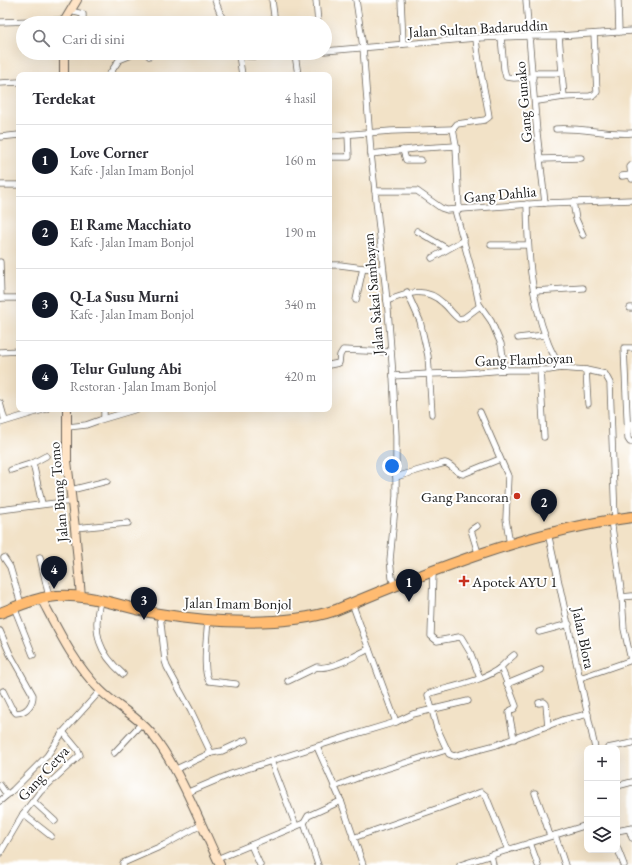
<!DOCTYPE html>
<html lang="id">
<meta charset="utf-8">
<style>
:root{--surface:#fff;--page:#f2f2f3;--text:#2b2b33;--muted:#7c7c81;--line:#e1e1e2;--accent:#111827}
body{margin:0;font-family:"EB Garamond",serif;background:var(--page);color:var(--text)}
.controls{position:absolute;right:12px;bottom:12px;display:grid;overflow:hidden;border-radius:8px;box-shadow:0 4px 16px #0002}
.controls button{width:36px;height:36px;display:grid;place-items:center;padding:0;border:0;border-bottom:1px solid var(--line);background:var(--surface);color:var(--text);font:20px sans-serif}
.you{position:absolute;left:392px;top:466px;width:14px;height:14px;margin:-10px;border:3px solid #fff;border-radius:50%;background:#1a73e8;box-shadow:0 0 0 6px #1a73e833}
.badge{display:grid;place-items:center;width:26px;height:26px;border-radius:50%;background:var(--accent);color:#fff;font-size:13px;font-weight:700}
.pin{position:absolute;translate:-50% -33px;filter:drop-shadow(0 1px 2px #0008)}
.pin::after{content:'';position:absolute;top:21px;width:14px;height:12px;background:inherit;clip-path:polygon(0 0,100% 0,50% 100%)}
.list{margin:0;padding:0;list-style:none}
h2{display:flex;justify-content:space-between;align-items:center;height:52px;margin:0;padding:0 16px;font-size:17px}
h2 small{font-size:13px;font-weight:400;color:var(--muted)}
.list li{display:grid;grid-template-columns:26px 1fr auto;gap:12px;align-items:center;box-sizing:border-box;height:72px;padding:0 16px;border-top:1px solid var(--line)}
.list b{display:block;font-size:15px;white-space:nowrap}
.list p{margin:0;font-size:13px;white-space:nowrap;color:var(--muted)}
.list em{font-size:13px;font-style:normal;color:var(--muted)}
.icon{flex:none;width:22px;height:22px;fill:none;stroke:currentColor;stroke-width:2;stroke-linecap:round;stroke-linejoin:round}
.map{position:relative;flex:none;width:632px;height:865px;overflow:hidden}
.search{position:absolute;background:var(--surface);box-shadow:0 4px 16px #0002;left:16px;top:16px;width:316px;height:44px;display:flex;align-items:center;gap:10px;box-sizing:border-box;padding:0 14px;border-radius:22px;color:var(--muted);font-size:15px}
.panel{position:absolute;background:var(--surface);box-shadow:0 4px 16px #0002;left:16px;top:72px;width:316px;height:340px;border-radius:8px}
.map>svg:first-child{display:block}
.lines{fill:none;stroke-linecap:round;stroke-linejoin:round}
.street-casing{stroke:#676158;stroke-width:7}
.secondary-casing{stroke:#676158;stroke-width:10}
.highway-casing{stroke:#676158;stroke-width:12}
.street{stroke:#fff;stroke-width:5.5}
.secondary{stroke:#ffe4c6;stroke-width:8}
.highway{stroke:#ffbb71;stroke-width:10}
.poi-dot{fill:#c8321e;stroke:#fff;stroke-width:1.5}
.labels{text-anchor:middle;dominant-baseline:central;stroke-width:4;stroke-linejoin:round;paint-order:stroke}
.street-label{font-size:15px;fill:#1c1c1c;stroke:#fff}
.poi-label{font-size:15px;fill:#1c1c1c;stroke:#fff;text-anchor:end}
</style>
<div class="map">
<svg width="632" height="865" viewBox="0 0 632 865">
<rect width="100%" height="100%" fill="#fff"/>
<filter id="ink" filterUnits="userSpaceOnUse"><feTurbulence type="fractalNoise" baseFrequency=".025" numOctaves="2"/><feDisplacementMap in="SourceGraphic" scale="8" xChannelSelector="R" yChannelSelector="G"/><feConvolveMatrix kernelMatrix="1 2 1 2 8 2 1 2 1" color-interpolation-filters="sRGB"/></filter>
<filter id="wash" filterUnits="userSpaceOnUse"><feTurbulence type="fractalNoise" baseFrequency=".012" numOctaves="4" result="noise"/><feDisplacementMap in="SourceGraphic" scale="16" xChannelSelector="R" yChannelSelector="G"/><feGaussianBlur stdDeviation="0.9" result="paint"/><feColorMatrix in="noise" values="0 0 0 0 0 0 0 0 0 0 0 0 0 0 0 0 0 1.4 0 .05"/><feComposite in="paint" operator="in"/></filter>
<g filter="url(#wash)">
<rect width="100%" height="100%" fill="#f2e2c7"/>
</g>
<g filter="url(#ink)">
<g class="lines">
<defs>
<g id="street">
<path d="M215,0l9,23"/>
<path d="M272,0l3,23"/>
<path d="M316,0l2,23"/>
<path d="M356,0l7,47 8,107 17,156 5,66 3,60v60l-6,64 2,18 3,8"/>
<path d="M401,0l2,44"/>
<path d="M526,0l11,133 8,70"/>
<path d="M618,0l1,32"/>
<path d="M70,11l13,3v9"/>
<path d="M0,22l65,-2"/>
<path d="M501,37l3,32 2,8 8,1 19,-1"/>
<path d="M325,51l151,-13 53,-2h30l73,-5"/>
<path d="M229,53l10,2 3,20"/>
<path d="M237,53c7,7 52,1 63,0"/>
<path d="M295,54l3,21"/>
<path d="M149,56l3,-3"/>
<path d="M536,73h25"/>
<path d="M109,75l10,-15 10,-4"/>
<path d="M0,83l19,-1"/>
<path d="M564,97l26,-1 4,-1 3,-3 -3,-58"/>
<path d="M538,101l26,-4 -5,-61"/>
<path d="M556,129c25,-2 51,6 76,4"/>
<path d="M329,136l62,-5 62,-2"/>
<path d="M0,137l19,-2"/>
<path d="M403,150l3,10h15"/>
<path d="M371,154l51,-6 34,-2"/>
<path d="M329,157h20l-1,-23"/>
<path d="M541,159l40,-1"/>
<path d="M631,175l-1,-8 2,-2"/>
<path d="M622,176l9,-1 1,4"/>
<path d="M0,185h19"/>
<path d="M375,191h42l24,17 6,2 98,-7 87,-3"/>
<path d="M573,202l3,17 7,16"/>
<path d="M527,204c1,46 3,93 20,136 3,10 9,19 14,28"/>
<path d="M455,210l19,69 5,25 12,17 10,23 4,26"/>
<path d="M459,210l-3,-64 -3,-17 4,-5 28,-4 4,-3c-4,-27 -11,-52 -13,-79"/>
<path d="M417,231l29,17"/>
<path d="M491,245h37"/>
<path d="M432,258l32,-18"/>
<path d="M0,262l1,36"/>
<path d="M329,265h11l23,3 20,1"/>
<path d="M534,291l49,-3"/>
<path d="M407,292l13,29 8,35 4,58"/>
<path d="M0,298h19"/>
<path d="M356,300l7,-32"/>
<path d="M387,301c20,-8 38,-15 56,2 6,5 10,12 16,16l5,-1 16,-12"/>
<path d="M630,308h2"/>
<path d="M518,338l27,-3"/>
<path d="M632,348h-8l4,91 2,3h2"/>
<path d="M0,352l19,-1"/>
<path d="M329,365l10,-2 1,-8 3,-5 47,2"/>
<path d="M540,369l4,68"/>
<path d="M586,370l2,34"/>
<path d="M393,376l36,-2 37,-1 39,-3h44l12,-2 25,2 19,4 5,9 5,136"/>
<path d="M0,403l5,18"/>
<path d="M104,409v9"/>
<path d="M480,412l28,64 -2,43 4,26"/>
<path d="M0,423l46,-14"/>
<path d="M68,427l18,-2 14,-5 37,-11"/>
<path d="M33,463l13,-7"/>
<path d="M11,470l22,-7 9,41"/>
<path d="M396,477l27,-8 22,-6c8,2 10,10 18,11l37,-15"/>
<path d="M71,490l36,-9"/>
<path d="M0,510l72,-9"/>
<path d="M611,520l11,77 2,32 7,31"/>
<path d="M477,526l-6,4 8,26"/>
<path d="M75,528l53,-5"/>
<path d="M548,533l47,215"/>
<path d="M40,557l9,40"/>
<path d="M4,558l6,9 11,37"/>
<path d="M433,572l-2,64 6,5 22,-4h2l9,15 10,26"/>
<path d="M622,597l10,-1"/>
<path d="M100,601c-8,32 -1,52 23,73"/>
<path d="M352,603l44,119"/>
<path d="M14,607l19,48"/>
<path d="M160,615l5,46 2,6 24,44 20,42"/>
<path d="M208,620c-1,13 -6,52 1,61l27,3"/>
<path d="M0,631l10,23 23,41c0,10 -7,18 -17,18l-5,-6 -8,-16"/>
<path d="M539,632l30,-8"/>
<path d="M514,655c-5,4 -9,8 -13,12 -16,14 -51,20 -71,26l-2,2 9,33 12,26 5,2 42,-11 67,-25 25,-6"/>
<path d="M501,667l15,39 -2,3 -3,1 -2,3 5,26"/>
<path d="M580,678l52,-18"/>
<path d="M288,681l29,-14c15,3 39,-12 52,-18"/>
<path d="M507,684l34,-14"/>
<path d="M539,703l5,-1 2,2 2,22"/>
<path d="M317,747l24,54 22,64"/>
<path d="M608,748l24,-5"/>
<path d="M114,753l27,-29"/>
<path d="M271,761l25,65"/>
<path d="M174,770l37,-17 11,-2 24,-11"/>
<path d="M0,785l7,10"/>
<path d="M617,786l15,-4"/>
<path d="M334,787l23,-9 89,-28"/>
<path d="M186,793l45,-19 115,-37 50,-15 17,-8 55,-13"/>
<path d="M535,793l9,24 6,19"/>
<path d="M0,801l13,-11 34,-34 16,-24 38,-42"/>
<path d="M33,801l22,20"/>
<path d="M23,814l28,22"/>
<path d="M304,823l14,42"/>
<path d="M629,829l3,9"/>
<path d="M617,831l15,-3"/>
<path d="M555,835l10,30"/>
<path d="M353,838l86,-30 42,-16 5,4 22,54"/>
<path d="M530,843l8,22"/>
<path d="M251,845l9,20"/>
<path d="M617,847l7,18"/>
<path d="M0,853l23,-39 17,-22 40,-37 -2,-5 -15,-18"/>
<path d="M491,855l2,10"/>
<path d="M217,859l87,-36 4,-7 33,-15"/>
<path d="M123,865v-2l41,-18 37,-20"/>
<path d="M460,865l127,-40"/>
</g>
<g id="secondary">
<path d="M64,23l1,-3 12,-20"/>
<path d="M64,75v-22"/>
<path d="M67,409v52l8,67 6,69"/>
<path d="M41,598c17,32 33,66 59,92 16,16 37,26 51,43 29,36 49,90 69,132"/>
</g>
<path id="highway" d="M0,613c16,-6 32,-14 49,-16 37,-6 74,11 110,17 52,9 127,13 177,-4 95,-40 193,-79 296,-93"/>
</defs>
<use href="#street" class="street-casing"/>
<use href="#secondary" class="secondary-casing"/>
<use href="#highway" class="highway-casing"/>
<use href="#street" class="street"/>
<use href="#secondary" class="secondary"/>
<use href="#highway" class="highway"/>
</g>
</g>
<g class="poi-dot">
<circle cx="517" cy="496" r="4"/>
<path d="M462 575h4v4h4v4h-4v4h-4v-4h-4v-4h4z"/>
</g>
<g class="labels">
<g class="street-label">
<text transform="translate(478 28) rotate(-3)">Jalan Sultan Badaruddin</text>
<text transform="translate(523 102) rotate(-95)">Gang Gunako</text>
<text transform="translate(500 194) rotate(-5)">Gang Dahlia</text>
<text transform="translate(373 294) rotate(-95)">Jalan Sakai Sambayan</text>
<text transform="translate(524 359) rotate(-2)">Gang Flamboyan</text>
<text transform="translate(58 492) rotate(-95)">Jalan Bung Tomo</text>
<text transform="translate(238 603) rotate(1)">Jalan Imam Bonjol</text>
<text transform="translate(584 638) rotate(78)">Jalan Blora</text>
<text transform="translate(43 773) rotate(-48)">Gang Cetya</text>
</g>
<g class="poi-label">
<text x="509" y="496">Gang Pancoran</text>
<text x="472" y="581" text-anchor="start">Apotek AYU 1</text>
</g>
</g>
</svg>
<div class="controls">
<button>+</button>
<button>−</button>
<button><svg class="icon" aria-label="layers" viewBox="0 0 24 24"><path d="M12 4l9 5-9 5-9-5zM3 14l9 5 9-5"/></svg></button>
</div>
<div class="you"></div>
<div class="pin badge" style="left:409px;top:602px">1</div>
<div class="pin badge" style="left:544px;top:522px">2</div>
<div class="pin badge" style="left:144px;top:620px">3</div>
<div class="pin badge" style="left:54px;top:589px">4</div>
<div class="search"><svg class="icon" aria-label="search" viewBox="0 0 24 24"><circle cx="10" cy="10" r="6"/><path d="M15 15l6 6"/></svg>Cari di sini</div>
<section class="panel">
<h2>Terdekat<small>4 hasil</small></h2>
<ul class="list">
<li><span class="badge">1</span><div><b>Love Corner</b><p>Kafe · Jalan Imam Bonjol</p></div><em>160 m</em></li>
<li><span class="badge">2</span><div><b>El Rame Macchiato</b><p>Kafe · Jalan Imam Bonjol</p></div><em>190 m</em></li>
<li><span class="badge">3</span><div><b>Q-La Susu Murni</b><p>Kafe · Jalan Imam Bonjol</p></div><em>340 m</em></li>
<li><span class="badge">4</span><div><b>Telur Gulung Abi</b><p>Restoran · Jalan Imam Bonjol</p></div><em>420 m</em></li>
</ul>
</section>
</div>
